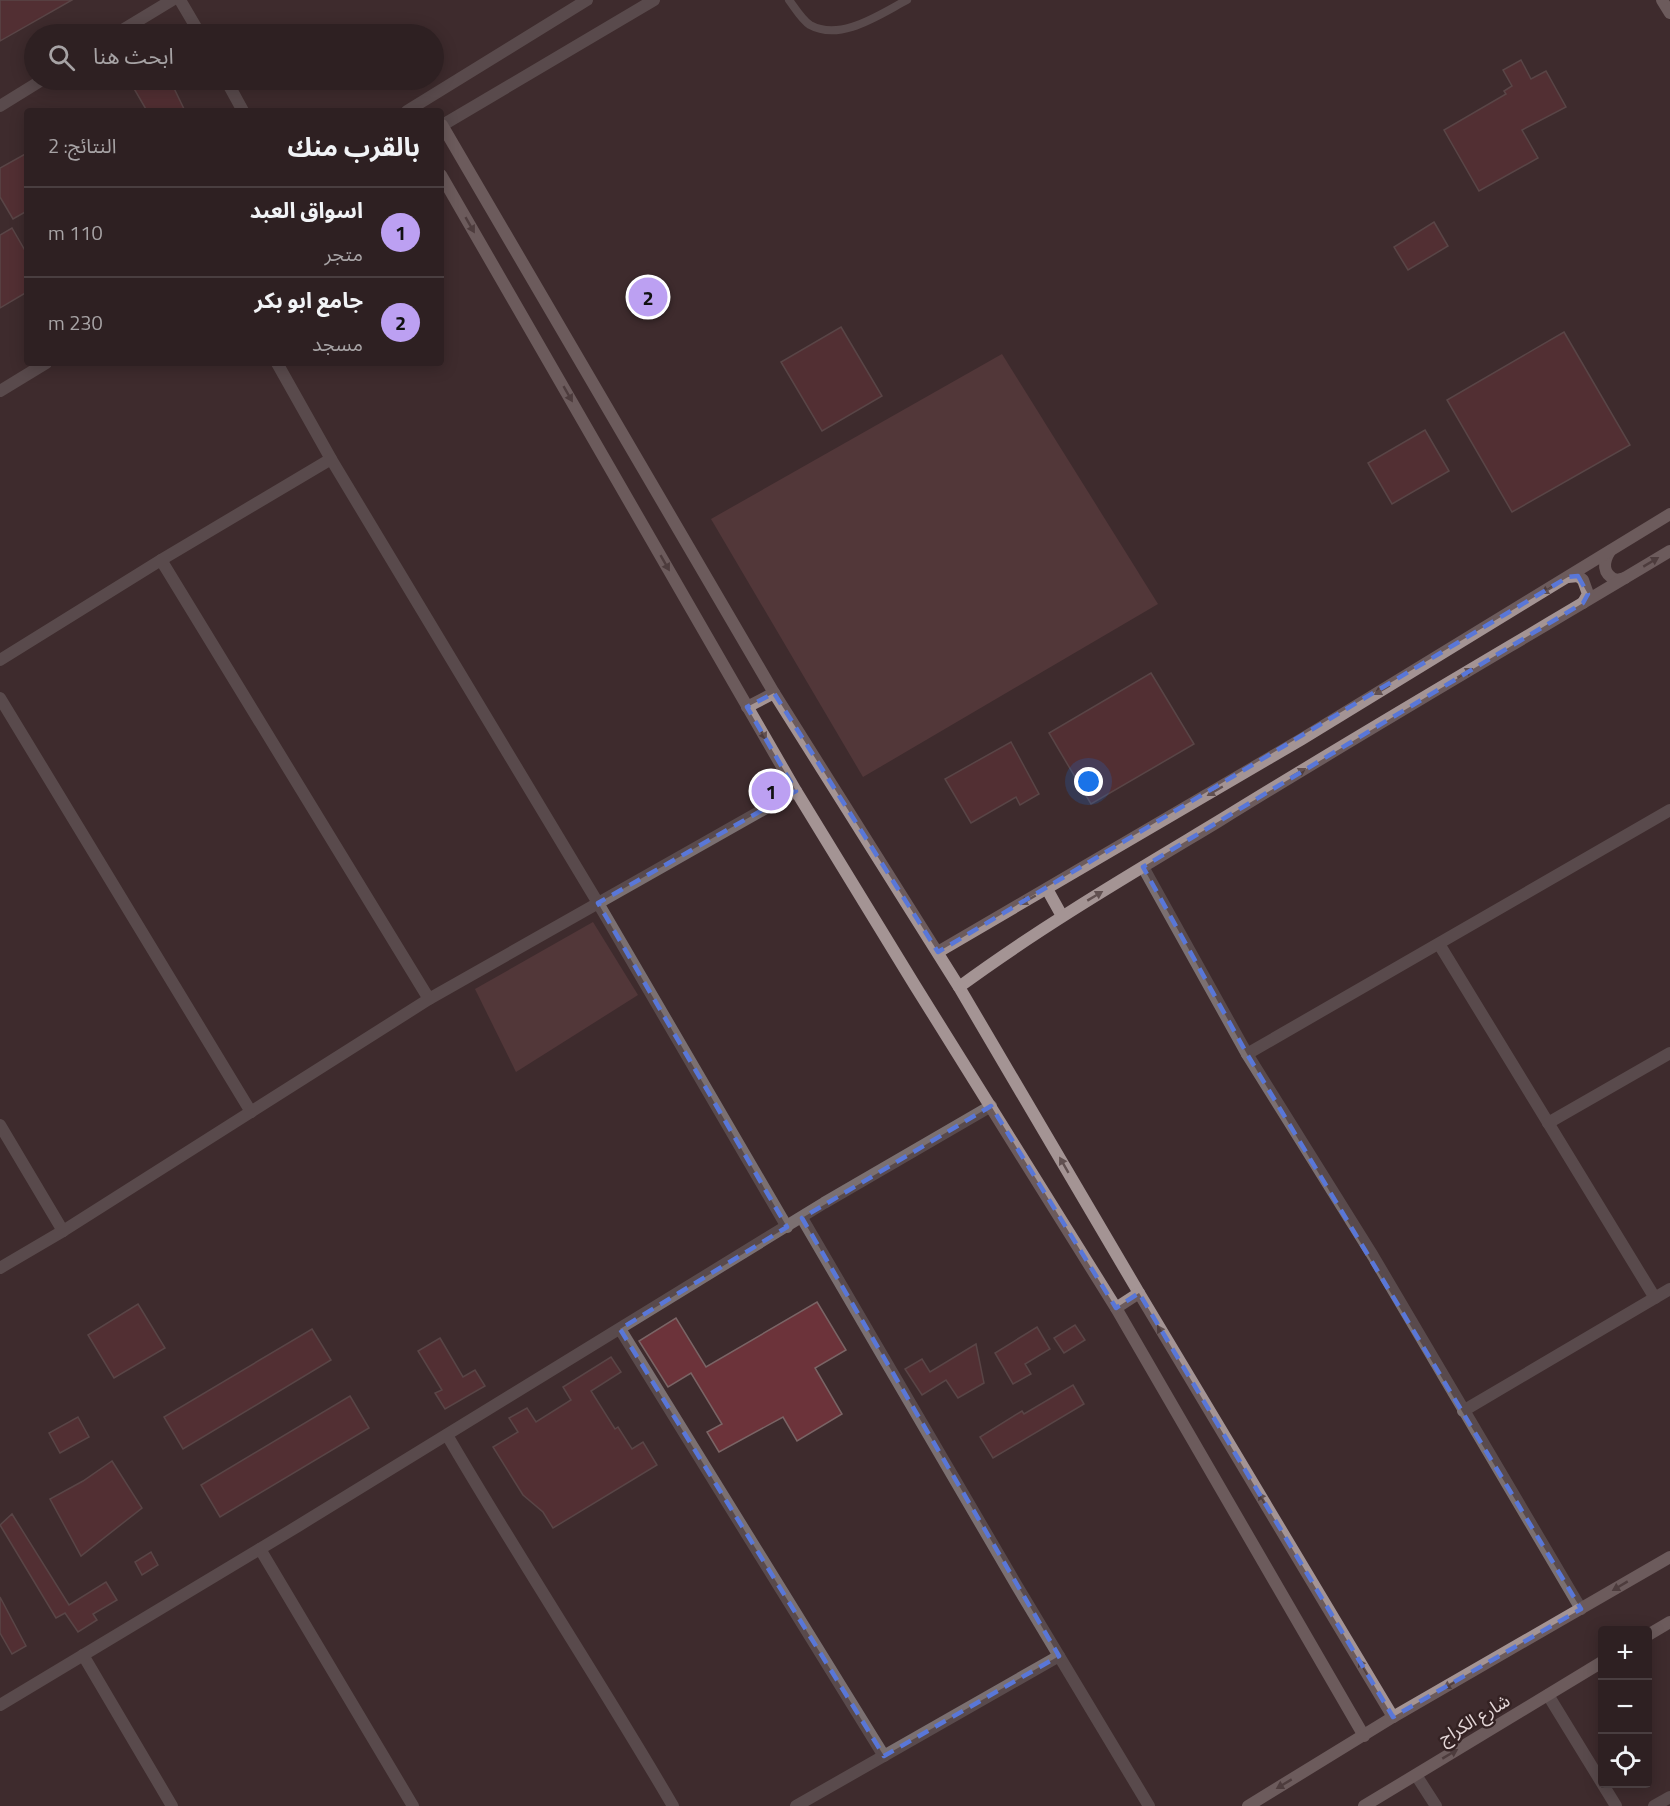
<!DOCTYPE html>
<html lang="ar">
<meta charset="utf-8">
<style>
:root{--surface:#2e2022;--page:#36282a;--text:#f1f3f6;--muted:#a7a3a5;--line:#493e40;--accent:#bca0f2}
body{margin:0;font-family:"Titillium Web","Noto Sans Arabic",sans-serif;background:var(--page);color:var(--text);direction:rtl}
.controls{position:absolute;right:18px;bottom:18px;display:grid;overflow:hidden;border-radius:6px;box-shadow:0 3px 15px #0003}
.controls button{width:54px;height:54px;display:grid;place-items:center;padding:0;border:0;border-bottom:2px solid var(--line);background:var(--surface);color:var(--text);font:30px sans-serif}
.you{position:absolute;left:1089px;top:782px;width:21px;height:21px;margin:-15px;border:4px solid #fff;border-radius:50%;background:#1a73e8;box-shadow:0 0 0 9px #1a73e833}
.badge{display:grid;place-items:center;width:39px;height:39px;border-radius:50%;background:var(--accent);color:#111;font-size:20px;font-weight:700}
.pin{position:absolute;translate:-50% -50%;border:3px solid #fff;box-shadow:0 2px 6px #0006}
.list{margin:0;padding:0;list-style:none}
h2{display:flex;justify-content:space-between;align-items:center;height:78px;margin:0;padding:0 24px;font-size:26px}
h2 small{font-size:20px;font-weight:400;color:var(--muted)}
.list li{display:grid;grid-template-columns:39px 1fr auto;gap:18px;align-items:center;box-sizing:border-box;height:90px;padding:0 24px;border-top:2px solid var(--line)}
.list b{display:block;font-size:22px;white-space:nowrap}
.list p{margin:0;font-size:20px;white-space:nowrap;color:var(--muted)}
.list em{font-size:20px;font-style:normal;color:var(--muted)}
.icon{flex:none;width:33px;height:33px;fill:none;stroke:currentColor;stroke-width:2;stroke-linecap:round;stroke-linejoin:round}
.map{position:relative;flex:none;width:1670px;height:1806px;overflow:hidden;direction:ltr}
.search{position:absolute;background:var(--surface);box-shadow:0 3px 15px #0003;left:24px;top:24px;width:420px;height:66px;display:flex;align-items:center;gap:15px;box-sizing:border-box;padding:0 21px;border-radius:33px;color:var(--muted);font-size:22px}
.panel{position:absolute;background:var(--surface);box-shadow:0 3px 15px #0003;left:24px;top:108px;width:420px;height:258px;border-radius:6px;direction:rtl}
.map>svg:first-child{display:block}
.green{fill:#6b4548}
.building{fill:#6c333a;stroke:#7a6465;stroke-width:1.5}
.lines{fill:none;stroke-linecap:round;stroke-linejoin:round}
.lane{stroke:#7b7071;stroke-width:8}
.street{stroke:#7b7071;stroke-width:12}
.secondary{stroke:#a49494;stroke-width:12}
.oneway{fill:#615050}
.marked{fill:none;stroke:#5977d8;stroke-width:4.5;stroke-dasharray:12 8;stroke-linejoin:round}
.labels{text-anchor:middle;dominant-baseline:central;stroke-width:5;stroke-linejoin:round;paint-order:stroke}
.street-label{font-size:18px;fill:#e5d8d9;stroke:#342223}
</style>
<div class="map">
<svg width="1670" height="1806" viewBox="0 0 1670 1806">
<rect width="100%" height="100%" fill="#3e2b2d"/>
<g class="green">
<path d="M1002,354l156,250 -295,173 -152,-258z"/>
<path d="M593,922l45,73 -122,77 -41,-83z"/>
</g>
<g class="building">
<path d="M0,0h72l-72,41z"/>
<path d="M1521,60l10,19 15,-8 20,36 -44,23 16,28 -59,33 -35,-61 62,-36 -2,-3 8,-5 -9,-16z"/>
<path d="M129,80h41l15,31h-38z"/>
<path d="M27,153v58l-14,8 -13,-22v-29z"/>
<path d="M1434,222l14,24 -40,24 -14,-23z"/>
<path d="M12,228l15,26v38l-27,16v-73z"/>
<path d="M841,327l41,69 -60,35 -41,-69z"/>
<path d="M1564,332l66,113 -118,67 -65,-112z"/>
<path d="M1425,430l24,41 -57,33 -24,-41z"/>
<path d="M1151,673l43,71 -103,60 -42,-71z"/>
<path d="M1011,742l28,52 -19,11 -4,-8 -45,26 -26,-44z"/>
<path d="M817,1302l29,48 -31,18 27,46 -45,27 -14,-24 -64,35 -12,-20 15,-8 -31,-51 -23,14 -29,-46 37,-23 30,49z"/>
<path d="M138,1304l27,44 -51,30 -26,-43z"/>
<path d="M1075,1325l10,15 -21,13 -10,-15z"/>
<path d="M1037,1327l13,22 -25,15 6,10 -18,10 -18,-31z"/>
<path d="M312,1329l19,31 -148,89 -19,-32z"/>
<path d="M440,1338l23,39 12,-7 10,16 -40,23 -10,-16 7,-3 -24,-39z"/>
<path d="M976,1344l8,39 -26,15 -12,-18 -24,15 -17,-26 17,-10 8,13z"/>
<path d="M611,1357l10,15 -30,19 24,38 3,-2 14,22 11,-7 14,23 -104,63 -10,-16 -20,-17 -30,-48 25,-15 -9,-14 18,-10 9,14 35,-22 -8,-13z"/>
<path d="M1073,1385l11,19 -91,54 -13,-21 42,-26 2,3z"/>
<path d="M350,1396l19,32 -149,89 -19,-32z"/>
<path d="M78,1417l11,20 -29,16 -11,-20z"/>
<path d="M112,1461l30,47 -61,48 -31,-57 33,-18z"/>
<path d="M12,1514l57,91 37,-23 11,18 -24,14 4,6 -19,12 -13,-19 -9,5 -56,-93z"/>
<path d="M151,1552l7,13 -16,10 -7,-13z"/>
<path d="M0,1597l26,49 -14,8 -12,-21z"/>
</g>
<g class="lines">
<path class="lane" d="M789,0c6,8 13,20 21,25 31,17 70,-11 97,-25"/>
<g class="street">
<path d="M180,0l20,34"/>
<path d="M116,34l56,-34"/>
<path d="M226,80l17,31"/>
<path d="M0,106l42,-26"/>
<path d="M407,111l180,-111"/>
<path d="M441,126l213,-126"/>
<path d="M277,363l54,96 267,444 189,324"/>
<path d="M0,391l46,-28"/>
<path d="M161,560l268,439"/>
<path d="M0,660l161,-100 170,-101"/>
<path d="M0,698l251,414"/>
<path d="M1143,867l104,187 126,202 208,353"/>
<path d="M1439,944l216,354"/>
<path d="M1247,1054l423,-244"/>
<path d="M1548,1123l122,-70"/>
<path d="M0,1125l63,106"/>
<path d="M802,1218l215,368 132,220"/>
<path d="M0,1268l63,-37 366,-232 367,-208"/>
<path d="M620,1329l264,427"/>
<path d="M1463,1411l207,-122"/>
<path d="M447,1435c73,125 153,246 226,371"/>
<path d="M260,1549l153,257"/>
<path d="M83,1655l89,151"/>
<path d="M1548,1695l68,111"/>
<path d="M0,1705l298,-179 526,-323 167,-97"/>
<path d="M1416,1775l20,31"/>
<path d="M796,1806l263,-150"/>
<path d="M1654,1806l16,-9"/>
</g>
<g class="secondary">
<path d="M1662,0l8,13"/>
<path d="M442,125l332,568 185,294 180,306 254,424"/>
<path d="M441,175l355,616 118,193 202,324 248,428"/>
<path d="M1610,551c-7,11 -8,23 6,29l9,-2"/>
<path d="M1568,577l10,-1 5,4 5,14 -5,9"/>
<path d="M747,707l27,-14"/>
<path d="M1047,889l15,27"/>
<path d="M938,952l364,-213 368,-225"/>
<path d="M959,987c83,-61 172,-113 260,-166 149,-92 301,-180 451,-270"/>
<path d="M1116,1308l23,-15"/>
<path d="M1648,1635l22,-13"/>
<path d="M1248,1806l145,-89 277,-160"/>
<path d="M1364,1806l238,-144"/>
</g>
</g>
<defs><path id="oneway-solid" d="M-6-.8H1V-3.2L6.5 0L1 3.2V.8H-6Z" transform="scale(1.5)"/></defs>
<g class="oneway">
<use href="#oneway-solid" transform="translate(470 225) rotate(60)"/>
<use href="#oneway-solid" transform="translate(568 394) rotate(60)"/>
<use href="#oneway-solid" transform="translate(1651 562) rotate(-31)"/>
<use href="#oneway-solid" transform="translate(665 563) rotate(60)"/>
<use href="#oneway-solid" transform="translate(1549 589) rotate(149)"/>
<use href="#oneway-solid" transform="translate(1465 673) rotate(-31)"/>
<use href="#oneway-solid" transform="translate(1382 690) rotate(149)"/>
<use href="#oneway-solid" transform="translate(762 732) rotate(60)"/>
<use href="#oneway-solid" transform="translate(1298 773) rotate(-31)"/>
<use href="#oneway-solid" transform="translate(1215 791) rotate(150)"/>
<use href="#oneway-solid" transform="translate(1095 896) rotate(-31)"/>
<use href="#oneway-solid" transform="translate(1028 900) rotate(150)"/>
<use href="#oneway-solid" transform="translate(1064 1165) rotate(-120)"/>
<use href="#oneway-solid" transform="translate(1162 1333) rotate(-121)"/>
<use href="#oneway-solid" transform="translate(1263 1500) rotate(-121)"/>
<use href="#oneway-solid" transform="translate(1620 1586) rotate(149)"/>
<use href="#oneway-solid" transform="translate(1363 1667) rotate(-121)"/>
<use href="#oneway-solid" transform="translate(1451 1684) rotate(150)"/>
<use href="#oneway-solid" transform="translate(1450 1754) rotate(-31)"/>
<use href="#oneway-solid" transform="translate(1284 1784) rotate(149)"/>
</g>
<path d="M0 0H1670V1806H0ZM1578,576l10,18 -5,9 -440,264 104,187 334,555 -188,108 -254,-424 -23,15 -125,-202 -189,112 257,438 -175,100 -264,-427 167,-102 -189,-324 198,-112 -49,-84 27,-14 164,259 630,-375z" fill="#3e2b2d" fill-opacity=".55" fill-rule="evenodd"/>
<path class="marked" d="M1578,576l10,18 -5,9 -440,264 104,187 334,555 -188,108 -254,-424 -23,15 -125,-202 -189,112 257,438 -175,100 -264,-427 167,-102 -189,-324 198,-112 -49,-84 27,-14 164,259 630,-375z"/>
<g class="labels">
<g class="street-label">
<text transform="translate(1474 1719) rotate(-31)">شارع الكراج</text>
</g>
</g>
</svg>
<div class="controls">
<button>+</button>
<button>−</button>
<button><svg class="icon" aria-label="locate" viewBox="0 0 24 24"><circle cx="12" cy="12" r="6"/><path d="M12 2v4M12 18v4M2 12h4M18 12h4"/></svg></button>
</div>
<div class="you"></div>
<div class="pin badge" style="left:771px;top:791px">1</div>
<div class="pin badge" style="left:648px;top:297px">2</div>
<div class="search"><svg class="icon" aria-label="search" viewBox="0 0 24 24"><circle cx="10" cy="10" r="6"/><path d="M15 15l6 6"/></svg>ابحث هنا</div>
<section class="panel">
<h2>بالقرب منك<small>النتائج: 2</small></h2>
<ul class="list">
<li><span class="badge">1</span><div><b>اسواق العبد</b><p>متجر</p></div><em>110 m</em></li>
<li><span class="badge">2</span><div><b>جامع ابو بكر</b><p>مسجد</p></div><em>230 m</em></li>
</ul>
</section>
</div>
